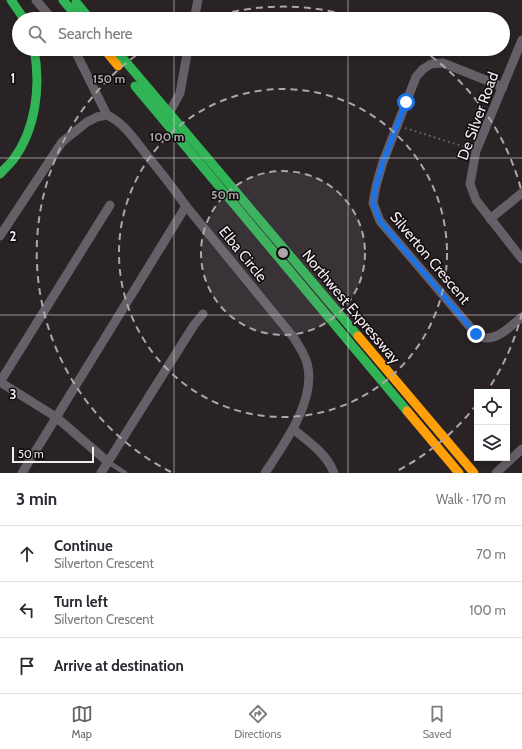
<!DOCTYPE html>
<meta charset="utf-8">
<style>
:root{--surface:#fff;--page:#f7f7f7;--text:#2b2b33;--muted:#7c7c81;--line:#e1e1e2;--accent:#666268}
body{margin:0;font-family:Cabin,sans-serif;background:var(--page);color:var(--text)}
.controls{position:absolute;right:12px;bottom:12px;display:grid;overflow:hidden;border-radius:0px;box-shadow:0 2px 6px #0003}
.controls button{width:36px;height:36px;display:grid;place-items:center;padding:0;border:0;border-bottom:1px solid var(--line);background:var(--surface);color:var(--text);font:20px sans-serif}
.scale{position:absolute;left:12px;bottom:10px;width:82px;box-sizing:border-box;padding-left:4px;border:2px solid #f4ebf0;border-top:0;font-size:11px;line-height:14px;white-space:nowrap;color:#f4ebf0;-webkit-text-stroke:3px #110b0e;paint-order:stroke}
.stop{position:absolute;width:12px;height:12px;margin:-9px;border:3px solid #1a73e8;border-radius:50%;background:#fff}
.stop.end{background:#1a73e8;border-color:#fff;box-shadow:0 1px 4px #0008}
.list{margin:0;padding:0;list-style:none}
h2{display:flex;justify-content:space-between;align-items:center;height:52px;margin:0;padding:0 16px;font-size:17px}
h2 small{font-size:13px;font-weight:400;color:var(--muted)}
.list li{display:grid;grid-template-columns:26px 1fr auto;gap:12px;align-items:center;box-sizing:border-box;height:56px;padding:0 16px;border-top:1px solid var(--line)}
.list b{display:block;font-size:15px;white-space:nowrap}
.list p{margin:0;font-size:13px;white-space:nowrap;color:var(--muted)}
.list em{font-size:13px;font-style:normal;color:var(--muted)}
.icon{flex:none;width:22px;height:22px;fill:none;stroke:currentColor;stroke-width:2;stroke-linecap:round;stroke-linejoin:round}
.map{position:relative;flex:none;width:522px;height:473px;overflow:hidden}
.search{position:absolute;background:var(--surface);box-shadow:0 2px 6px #0003;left:12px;right:12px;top:12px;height:44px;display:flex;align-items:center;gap:10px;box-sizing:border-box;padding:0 14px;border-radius:22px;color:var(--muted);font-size:15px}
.sheet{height:220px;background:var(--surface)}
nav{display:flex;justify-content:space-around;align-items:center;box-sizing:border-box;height:56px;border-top:1px solid var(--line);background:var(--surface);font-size:11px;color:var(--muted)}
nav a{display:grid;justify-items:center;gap:2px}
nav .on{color:var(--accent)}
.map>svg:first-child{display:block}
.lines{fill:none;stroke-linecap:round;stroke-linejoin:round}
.path{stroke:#605a5f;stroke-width:2;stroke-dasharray:2 3;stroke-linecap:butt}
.lane{stroke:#665f67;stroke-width:4.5}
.street{stroke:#665f67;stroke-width:9}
.fast{stroke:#30b455;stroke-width:9}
.slow{stroke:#ff9f0a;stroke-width:9}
.route{stroke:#1a73e8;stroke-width:5}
.grid{fill:none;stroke:#f4ebf0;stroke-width:1;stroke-opacity:0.55}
.ring{fill:none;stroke:#ada5a9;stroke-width:2;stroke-dasharray:7 5}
.labels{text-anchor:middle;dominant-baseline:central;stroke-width:3;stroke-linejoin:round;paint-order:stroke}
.street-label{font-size:15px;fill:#f4ebf0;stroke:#110b0e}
.grid-label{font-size:13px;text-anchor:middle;font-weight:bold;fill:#f4ebf0;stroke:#110b0e;stroke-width:3;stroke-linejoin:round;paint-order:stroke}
.centre{fill:#ada5a9;stroke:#110b0e;stroke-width:2}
.ring-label{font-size:12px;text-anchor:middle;font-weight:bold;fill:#ada5a9;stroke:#110b0e;stroke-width:3;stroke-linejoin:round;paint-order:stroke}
</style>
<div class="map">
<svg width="522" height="473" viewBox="0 0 522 473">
<rect width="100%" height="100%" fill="#292326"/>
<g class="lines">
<path class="path" d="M405,128l63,20"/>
<path class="lane" d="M108,462l17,11"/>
<g class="street">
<path d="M36,0l16,19"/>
<path d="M194,19l4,-19"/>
<path d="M522,40l-46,111 -6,33 6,16 46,59"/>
<path d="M74,49l33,66"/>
<path d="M503,87l-60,-24 -12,1 -8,5 -7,8 -33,85 -7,24 -3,17 7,18 96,113c2,1 6,4 9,4 14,1 27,-13 37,-21"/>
<path d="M169,113l11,-20 8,-44"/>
<path d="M107,115c17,8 27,24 39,39 14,17 27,34 40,52l108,132c5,8 10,15 13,25 10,37 -23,81 -42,110"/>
<path d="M490,219l32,-26"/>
<path d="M0,236l62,-94 25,-20 10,-5 10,-2"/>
<path d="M0,382l110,-177"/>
<path d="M0,382l56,35 52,45"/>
<path d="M293,429c15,12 34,25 41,44"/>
<path d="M22,473l164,-267"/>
<path d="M101,473l93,-148 9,-11"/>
<path d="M496,473l26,-24"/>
</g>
<g class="fast">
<path d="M11,0l13,19"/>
<path d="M63,0l16,19"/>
<path d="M76,2l14,17"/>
<path d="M115,49l243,287"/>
<path d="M135,86l272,325"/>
<path d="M0,174c4,-5 9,-9 13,-14 23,-31 28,-74 21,-111"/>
</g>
<g class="slow">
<path d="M104,49l14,17"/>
<path d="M358,336l116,137"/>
<path d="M407,411l52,62"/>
</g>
</g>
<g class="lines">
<path class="route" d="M406,102l-23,60 -7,24 -3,17 7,18 96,113"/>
</g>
<path class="grid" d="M174,0v19M348,0v19M174,49v424M348,49v424M0,158h522M0,315h522"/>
<circle cx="283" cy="253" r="82" fill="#ada5a9" fill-opacity=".12"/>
<g class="ring">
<circle cx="283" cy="253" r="82"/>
<circle cx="283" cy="253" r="164"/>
<path d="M522 313A246 246 0 0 1 487 391M477 404A246 246 0 0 1 395 472M171 472A246 246 0 0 1 145 49M209 18A246 246 0 0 1 357 18M421 49A246 246 0 0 1 522 193"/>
</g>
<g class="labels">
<g class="street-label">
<text transform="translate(478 116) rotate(-70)">De Silver Road</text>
<text transform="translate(243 254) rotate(51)">Elba Circle</text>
<text transform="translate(430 258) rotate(50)">Silverton Crescent</text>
<text transform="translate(351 307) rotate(50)">Northwest Expressway</text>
</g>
</g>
<g class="grid-label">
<text x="13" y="83">1</text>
<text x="13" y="241">2</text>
<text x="13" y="399">3</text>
</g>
<circle cx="283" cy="253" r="6" class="centre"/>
<g class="ring-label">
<text x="109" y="83">150 m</text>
<text x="167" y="141">100 m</text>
<text x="225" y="199">50 m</text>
</g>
</svg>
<div class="controls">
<button><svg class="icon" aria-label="locate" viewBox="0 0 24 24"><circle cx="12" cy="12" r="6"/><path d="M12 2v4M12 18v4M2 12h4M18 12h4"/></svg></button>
<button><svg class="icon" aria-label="layers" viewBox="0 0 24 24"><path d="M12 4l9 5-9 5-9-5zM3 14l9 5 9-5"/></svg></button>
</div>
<div class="scale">50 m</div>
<div class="stop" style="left:406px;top:102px"></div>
<div class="stop end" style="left:476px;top:334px"></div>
<div class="search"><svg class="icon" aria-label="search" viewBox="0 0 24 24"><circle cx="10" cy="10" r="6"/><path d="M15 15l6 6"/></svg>Search here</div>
</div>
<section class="sheet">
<h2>3 min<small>Walk · 170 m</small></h2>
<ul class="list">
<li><svg class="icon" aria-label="ahead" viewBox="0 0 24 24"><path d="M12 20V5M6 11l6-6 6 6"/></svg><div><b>Continue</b><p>Silverton Crescent</p></div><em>70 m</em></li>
<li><svg class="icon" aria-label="left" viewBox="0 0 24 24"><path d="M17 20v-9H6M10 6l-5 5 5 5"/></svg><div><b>Turn left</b><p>Silverton Crescent</p></div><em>100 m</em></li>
<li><svg class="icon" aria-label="arrive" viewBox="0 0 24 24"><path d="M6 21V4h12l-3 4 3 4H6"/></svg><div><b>Arrive at destination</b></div></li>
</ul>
</section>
<nav>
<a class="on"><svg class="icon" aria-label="map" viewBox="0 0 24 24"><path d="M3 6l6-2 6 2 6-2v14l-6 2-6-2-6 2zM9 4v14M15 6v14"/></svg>Map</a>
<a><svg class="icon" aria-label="directions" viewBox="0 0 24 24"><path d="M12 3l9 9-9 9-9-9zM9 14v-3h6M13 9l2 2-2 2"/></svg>Directions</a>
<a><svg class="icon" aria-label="saved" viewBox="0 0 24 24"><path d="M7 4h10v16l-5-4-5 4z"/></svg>Saved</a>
</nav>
